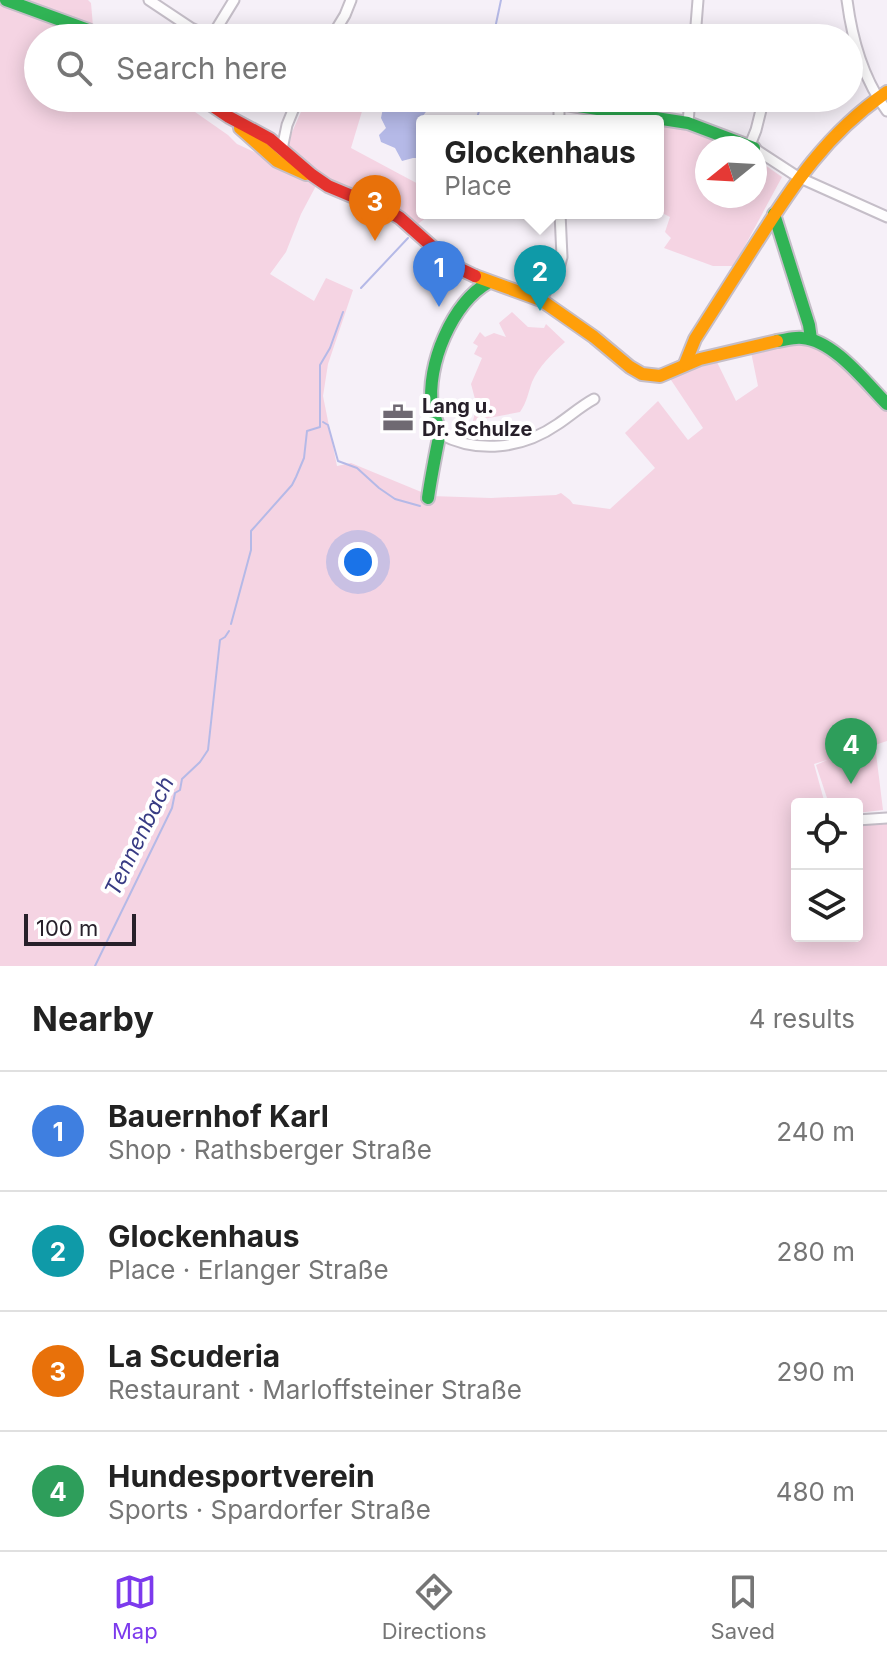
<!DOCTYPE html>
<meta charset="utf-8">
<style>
:root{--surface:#fff;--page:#f6f6f6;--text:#222;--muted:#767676;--line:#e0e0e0;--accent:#7c3aed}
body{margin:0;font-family:Inter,sans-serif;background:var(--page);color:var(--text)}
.controls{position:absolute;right:24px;bottom:24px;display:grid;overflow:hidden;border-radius:8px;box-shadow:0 4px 20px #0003}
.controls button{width:72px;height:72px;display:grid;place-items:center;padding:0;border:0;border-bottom:2px solid var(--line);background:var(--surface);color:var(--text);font:40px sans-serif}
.compass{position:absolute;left:695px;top:136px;width:72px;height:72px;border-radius:50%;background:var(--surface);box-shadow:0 4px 20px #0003;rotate:252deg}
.scale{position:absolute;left:24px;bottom:20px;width:112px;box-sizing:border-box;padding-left:8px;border:4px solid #27202a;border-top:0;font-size:22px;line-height:28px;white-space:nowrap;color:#27202a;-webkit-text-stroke:6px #fff;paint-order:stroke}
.you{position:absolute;left:358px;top:562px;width:28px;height:28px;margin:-20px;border:6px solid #fff;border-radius:50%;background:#1a73e8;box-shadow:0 0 0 12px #1a73e833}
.badge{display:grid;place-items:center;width:52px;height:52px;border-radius:50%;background:var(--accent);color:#fff;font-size:26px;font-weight:700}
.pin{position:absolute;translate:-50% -66px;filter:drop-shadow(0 2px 4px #0008)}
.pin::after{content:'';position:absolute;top:42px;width:28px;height:24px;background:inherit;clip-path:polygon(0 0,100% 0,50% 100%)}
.popup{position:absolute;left:416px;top:115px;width:248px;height:104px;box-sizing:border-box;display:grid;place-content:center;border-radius:8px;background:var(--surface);filter:drop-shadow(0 2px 6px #0005);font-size:26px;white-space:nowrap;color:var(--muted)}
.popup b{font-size:30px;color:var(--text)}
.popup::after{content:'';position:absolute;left:50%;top:100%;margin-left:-16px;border:16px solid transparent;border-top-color:var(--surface)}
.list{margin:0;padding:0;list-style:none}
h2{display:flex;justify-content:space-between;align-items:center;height:104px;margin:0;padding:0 32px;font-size:34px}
h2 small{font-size:26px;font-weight:400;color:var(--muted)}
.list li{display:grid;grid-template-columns:52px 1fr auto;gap:24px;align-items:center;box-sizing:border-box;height:120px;padding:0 32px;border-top:2px solid var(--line)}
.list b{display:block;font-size:30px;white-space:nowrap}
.list p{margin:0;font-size:26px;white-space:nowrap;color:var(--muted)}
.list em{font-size:26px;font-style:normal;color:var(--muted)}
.icon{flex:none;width:44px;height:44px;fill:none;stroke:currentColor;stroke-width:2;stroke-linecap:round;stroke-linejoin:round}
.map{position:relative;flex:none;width:887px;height:966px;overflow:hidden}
.search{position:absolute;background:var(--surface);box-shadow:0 4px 20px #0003;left:24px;right:24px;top:24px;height:88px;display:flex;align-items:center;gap:20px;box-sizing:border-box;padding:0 28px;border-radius:44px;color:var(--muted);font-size:30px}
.sheet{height:584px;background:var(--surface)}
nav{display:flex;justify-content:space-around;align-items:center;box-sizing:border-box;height:112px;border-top:2px solid var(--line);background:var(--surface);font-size:22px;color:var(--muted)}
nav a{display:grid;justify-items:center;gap:4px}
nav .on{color:var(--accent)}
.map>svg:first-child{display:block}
.green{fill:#f5d4e3}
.water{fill:#b5b9e7}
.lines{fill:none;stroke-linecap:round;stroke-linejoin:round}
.stream{stroke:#b5b9e7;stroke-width:2}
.street-casing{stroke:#c5bec8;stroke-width:13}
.fast-casing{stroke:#c5bec8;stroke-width:16}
.slow-casing{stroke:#c5bec8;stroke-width:16}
.jam-casing{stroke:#c5bec8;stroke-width:16}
.street{stroke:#fefdfe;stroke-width:9}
.fast{stroke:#30b455;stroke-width:12}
.slow{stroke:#ff9f0a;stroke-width:12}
.jam{stroke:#e5322d;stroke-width:12}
.labels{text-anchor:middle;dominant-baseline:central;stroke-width:8;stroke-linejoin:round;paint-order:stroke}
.poi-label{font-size:20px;font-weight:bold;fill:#27202a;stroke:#fff;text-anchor:start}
.water-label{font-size:22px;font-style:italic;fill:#383b84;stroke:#fff}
</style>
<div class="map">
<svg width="887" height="966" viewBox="0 0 887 966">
<rect width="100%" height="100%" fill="#f6f0f8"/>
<g class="green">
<path d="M0,0h88l3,3 3,35h-56v60h137l53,37 9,9 41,19 -1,-9 3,-2 3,1 24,-55h59l-15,50 71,38v27h10l-23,18 -91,-49 -17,32 -15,38 -16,22 44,27 12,-23 27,12 -25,74 -5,32 14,70 14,-3 80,33 60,2 65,-3 5,-2 9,7 3,4 37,5 45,-41 -30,-35 33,-32 30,39 15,-12 -34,-51 16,-8 31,-9 20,41 22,-15 -7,-34 34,-10 28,-1 28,19 46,49v332l-12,4 8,65 -26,3v-9h-28l-13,-39 11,-5 -13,4 11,40h-28v132h60v-112l30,-1v143h-887z"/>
<path d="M658,125l32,6 47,17h-30v48h48v-38l27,19 -48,89h-21l-49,-18 7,-10 -6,-6 5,-15 -12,-6z"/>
<path d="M512,312l16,15 16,1 2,-4 19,18c-13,12 -26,24 -33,40 -4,11 -5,20 -12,30l-47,9 5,-22h-3l-4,-15 11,-26 -8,-4 4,-8 -5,-3 7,-11 5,5 9,-4 12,4 -7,-14z"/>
</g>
<path class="water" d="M385,98h51l-16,22v8l2,1v29h-9l-11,3 -7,-13 -14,-6 -2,-7 7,-7 -5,-10z"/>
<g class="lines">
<g class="stream">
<path d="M493,38l8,-38"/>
<path d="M476,121l7,-23"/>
<path d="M430,217l3,-4"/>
<path d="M361,288l47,-50"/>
<path d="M323,422l5,3 10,36 19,7 22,20 16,11 25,7"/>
<path d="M231,624l20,-74v-19l41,-46 4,-8 8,-19 3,-27 13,-4v-62l10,-17 13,-36"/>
<path d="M95,966l77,-158 3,-15 5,-3 2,-11 18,-17 8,-12 12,-110 5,-3 4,-6"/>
</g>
<defs>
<g id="street">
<path d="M149,0l42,28 11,5 13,-2 19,-31"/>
<path d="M847,0c5,39 16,79 40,111"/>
<path d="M331,38l14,-23 6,-15"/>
<path d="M695,38l3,-38"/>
<path d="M559,121v-18"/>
<path d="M688,123l2,-25"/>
<path d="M750,145l6,-15 8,-32"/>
<path d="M282,149l5,-24 11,-27"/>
<path d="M755,149l43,28 89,40"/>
<path d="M541,300l18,-32 3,-11 -2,-44"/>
<path d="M440,434c38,20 82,15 118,-10 12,-8 23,-18 36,-25"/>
<path d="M857,820l30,-2"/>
</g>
<g id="fast">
<path d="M6,0l82,30 15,8"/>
<path d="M559,98v5l129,20 66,25"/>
<path d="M774,214l35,111 2,14"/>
<path d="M777,341c8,-1 17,-4 25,-3 32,2 64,45 85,66"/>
<path d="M428,498c3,-21 7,-41 11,-61 2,-10 -6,-21 -7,-30 -6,-42 20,-104 57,-125"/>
</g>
<g id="slow">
<path d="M240,128l37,33 29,13"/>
<path d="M475,276l66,24 53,37 36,30 12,7 18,2 40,-17 77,-18"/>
<path d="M685,364l10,-25c20,-31 40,-63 60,-94 38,-60 72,-112 132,-153"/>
</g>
<path id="jam" d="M201,98l28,19 41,22 42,36 16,11 62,26 10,6 54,48 21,10"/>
</defs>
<use href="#street" class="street-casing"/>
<use href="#fast" class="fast-casing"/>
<use href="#slow" class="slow-casing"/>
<use href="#jam" class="jam-casing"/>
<use href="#street" class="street"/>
<use href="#fast" class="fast"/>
<use href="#slow" class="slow"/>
<use href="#jam" class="jam"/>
</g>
<defs>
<symbol id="office-bare" viewBox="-9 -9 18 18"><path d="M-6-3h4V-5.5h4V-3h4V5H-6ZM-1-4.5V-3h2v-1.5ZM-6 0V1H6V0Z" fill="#6f6972" stroke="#fff" stroke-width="2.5" paint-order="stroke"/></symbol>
</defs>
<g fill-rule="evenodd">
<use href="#office-bare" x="376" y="396" width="44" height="44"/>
</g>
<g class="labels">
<g class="poi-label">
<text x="422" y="406">Lang u.<tspan x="422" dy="23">Dr. Schulze</tspan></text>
</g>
<g class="water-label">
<text transform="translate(139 836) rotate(-64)">Tennenbach</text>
</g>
</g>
</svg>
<div class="controls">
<button><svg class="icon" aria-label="locate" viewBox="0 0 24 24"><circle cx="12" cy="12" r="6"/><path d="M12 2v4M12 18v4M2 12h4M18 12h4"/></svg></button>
<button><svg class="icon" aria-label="layers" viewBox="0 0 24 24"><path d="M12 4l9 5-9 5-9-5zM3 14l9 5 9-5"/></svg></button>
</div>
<svg class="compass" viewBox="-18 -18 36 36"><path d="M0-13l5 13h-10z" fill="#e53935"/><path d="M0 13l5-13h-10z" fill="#767676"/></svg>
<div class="scale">100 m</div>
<div class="you"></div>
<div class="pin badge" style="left:439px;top:307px;background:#3f7fe0">1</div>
<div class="pin badge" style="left:540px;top:311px;background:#0f9aa8">2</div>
<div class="popup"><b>Glockenhaus</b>Place</div>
<div class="pin badge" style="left:375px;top:241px;background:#e8710a">3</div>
<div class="pin badge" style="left:851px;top:784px;background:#2e9e5b">4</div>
<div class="search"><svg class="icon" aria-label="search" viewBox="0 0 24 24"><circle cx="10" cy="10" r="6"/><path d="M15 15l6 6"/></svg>Search here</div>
</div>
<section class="sheet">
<h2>Nearby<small>4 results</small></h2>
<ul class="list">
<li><span class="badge" style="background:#3f7fe0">1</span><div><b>Bauernhof Karl</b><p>Shop · Rathsberger Straße</p></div><em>240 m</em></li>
<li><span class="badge" style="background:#0f9aa8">2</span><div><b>Glockenhaus</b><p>Place · Erlanger Straße</p></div><em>280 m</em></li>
<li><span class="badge" style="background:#e8710a">3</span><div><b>La Scuderia</b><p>Restaurant · Marloffsteiner Straße</p></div><em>290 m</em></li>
<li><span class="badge" style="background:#2e9e5b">4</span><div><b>Hundesportverein</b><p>Sports · Spardorfer Straße</p></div><em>480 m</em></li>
</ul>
</section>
<nav>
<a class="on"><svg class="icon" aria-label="map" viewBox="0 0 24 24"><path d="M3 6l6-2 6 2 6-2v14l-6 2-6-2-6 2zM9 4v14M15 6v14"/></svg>Map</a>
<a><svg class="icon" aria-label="directions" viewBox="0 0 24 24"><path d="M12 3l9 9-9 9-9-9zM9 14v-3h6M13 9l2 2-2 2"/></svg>Directions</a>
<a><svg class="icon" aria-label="saved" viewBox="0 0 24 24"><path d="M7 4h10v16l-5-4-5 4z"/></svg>Saved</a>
</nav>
